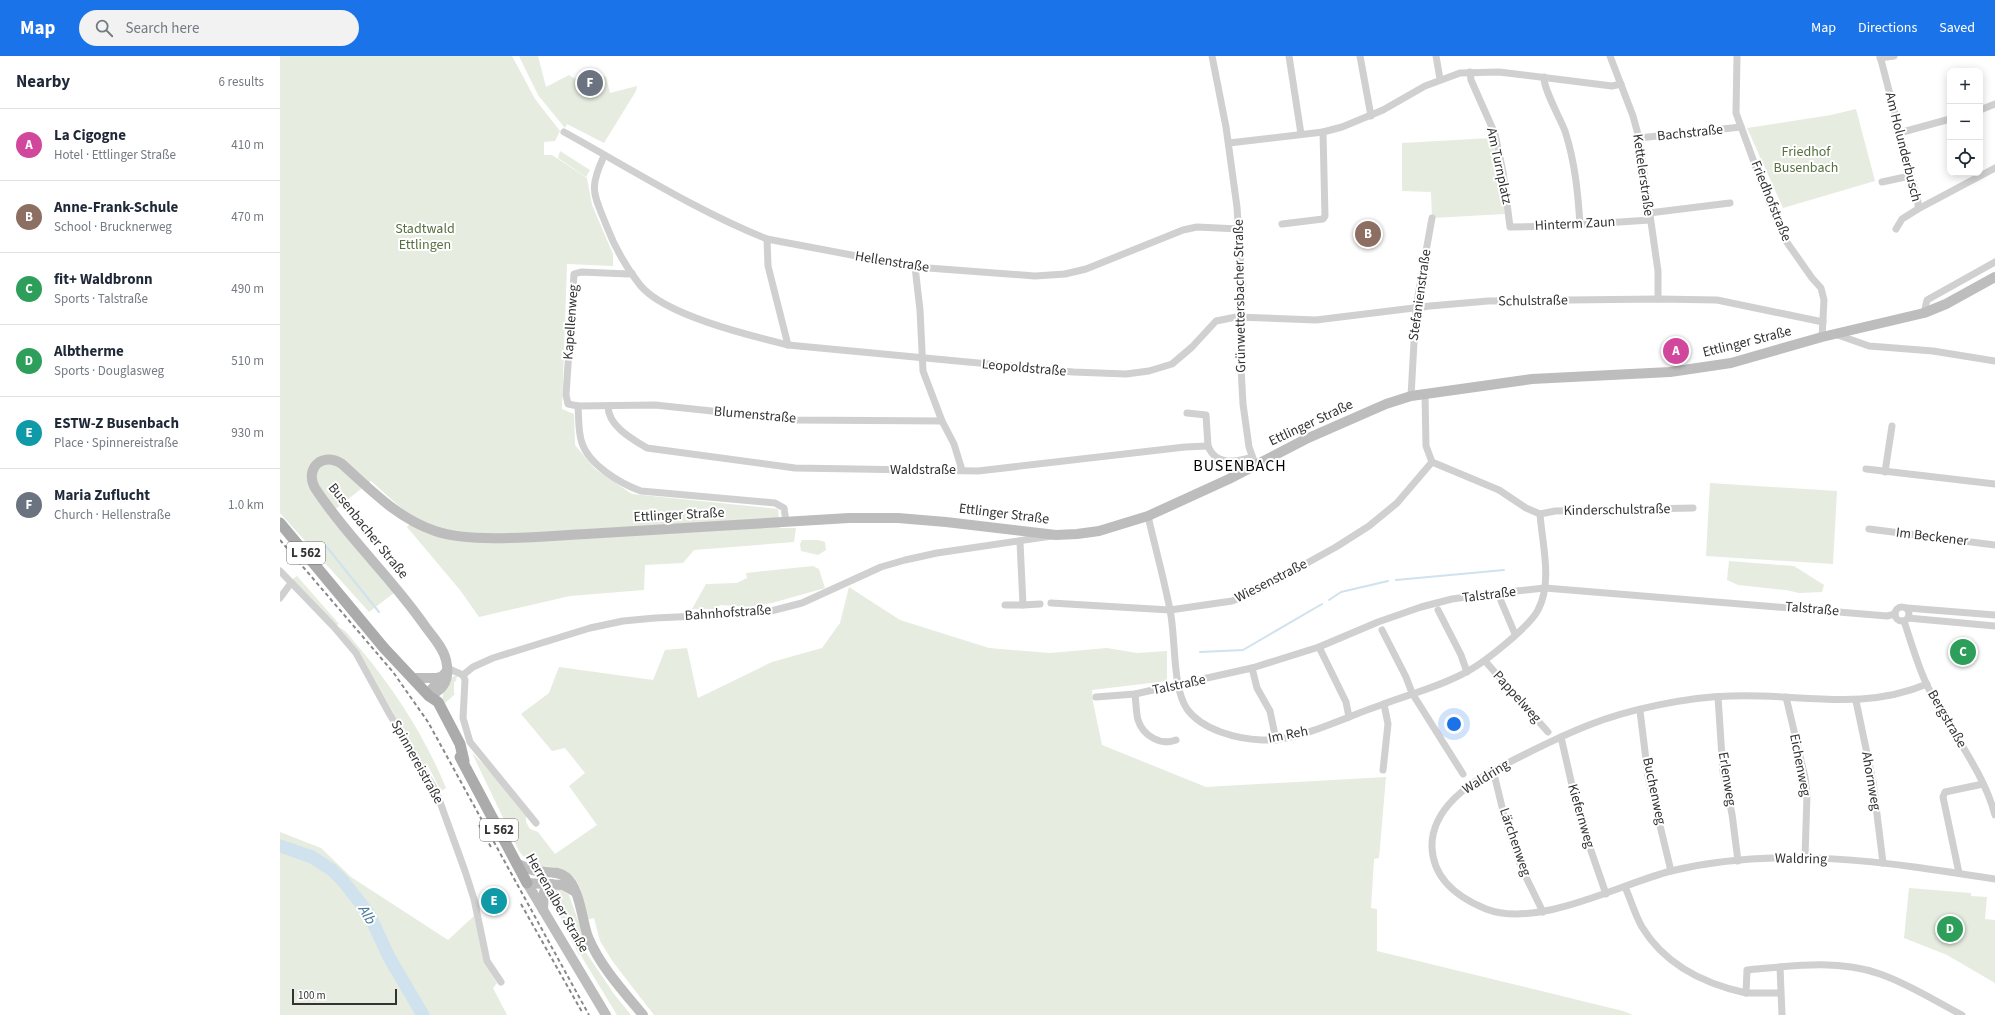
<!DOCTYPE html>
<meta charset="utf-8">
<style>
:root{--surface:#fff;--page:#f2f2f3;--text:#1f2937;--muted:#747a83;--line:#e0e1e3;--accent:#1a73e8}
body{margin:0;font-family:"Source Sans 3",sans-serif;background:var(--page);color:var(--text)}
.controls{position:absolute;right:12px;top:12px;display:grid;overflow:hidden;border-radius:8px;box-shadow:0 2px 10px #0003}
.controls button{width:36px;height:36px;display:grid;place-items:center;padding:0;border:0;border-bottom:1px solid var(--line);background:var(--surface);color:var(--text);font:20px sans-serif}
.scale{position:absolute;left:12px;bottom:10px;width:105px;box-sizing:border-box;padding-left:4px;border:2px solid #333;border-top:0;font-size:11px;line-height:14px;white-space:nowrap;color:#333;-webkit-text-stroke:3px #fff;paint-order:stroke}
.you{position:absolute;left:1174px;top:668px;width:14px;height:14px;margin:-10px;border:3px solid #fff;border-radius:50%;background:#1a73e8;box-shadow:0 0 0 6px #1a73e833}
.badge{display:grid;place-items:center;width:26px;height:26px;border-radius:50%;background:var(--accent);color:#fff;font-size:13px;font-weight:700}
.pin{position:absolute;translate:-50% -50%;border:2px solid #fff;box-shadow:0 1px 4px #0006}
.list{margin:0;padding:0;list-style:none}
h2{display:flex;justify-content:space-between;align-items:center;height:52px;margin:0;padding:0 16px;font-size:17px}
h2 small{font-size:13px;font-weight:400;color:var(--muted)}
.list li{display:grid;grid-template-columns:26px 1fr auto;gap:12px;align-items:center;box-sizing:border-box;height:72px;padding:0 16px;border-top:1px solid var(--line)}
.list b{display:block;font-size:15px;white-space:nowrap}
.list p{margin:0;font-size:13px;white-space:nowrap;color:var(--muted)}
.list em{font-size:13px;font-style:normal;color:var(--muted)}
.icon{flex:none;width:22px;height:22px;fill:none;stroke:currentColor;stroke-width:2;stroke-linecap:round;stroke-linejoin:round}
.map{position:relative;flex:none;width:1715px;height:959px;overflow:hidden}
header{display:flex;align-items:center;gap:24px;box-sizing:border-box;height:56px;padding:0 20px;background:var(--accent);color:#fff}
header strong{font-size:19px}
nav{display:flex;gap:22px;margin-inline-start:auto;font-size:14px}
.search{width:280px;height:36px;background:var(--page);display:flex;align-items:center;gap:10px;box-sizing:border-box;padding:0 14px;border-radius:22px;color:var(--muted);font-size:15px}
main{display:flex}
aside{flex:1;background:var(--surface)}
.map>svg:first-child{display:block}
.green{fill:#e6ecdf}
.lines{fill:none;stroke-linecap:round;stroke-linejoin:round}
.stream{stroke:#cfe2ee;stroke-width:2}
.river{stroke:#cfe2ee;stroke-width:13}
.minor{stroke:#d0d0d0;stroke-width:7}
.secondary{stroke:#bdbdbd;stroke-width:10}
.primary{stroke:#ababab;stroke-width:11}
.rail{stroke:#888;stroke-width:2;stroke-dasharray:4 3;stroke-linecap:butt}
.labels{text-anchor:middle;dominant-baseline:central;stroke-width:4;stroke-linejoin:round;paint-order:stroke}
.shield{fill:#fff;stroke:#707070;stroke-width:1}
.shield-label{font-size:13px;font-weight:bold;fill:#333}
.street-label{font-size:14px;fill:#333;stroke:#fff}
.park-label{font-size:14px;fill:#56703f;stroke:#fff}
.water-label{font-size:15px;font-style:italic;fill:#3f7597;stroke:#fff}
.quarter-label{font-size:16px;letter-spacing:1px;fill:#000;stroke:#fff}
</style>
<header>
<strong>Map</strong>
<div class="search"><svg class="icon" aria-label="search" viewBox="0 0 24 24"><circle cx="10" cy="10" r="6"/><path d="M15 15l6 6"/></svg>Search here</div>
<nav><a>Map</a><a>Directions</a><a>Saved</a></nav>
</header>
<main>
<aside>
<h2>Nearby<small>6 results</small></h2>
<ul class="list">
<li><span class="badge" style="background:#d1479c">A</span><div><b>La Cigogne</b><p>Hotel · Ettlinger Straße</p></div><em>410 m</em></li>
<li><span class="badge" style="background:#8d6e63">B</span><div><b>Anne-Frank-Schule</b><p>School · Brucknerweg</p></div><em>470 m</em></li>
<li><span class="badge" style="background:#2e9e5b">C</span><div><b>fit+ Waldbronn</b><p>Sports · Talstraße</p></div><em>490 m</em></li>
<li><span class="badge" style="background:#2e9e5b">D</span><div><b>Albtherme</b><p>Sports · Douglasweg</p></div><em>510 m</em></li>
<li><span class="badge" style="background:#0f9aa8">E</span><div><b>ESTW-Z Busenbach</b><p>Place · Spinnereistraße</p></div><em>930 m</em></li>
<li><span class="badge" style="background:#6b7280">F</span><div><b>Maria Zuflucht</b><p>Church · Hellenstraße</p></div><em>1.0 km</em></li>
</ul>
</aside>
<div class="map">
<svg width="1715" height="959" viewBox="0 0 1715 959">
<rect width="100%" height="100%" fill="#fff"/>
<g class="green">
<path d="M0,0h232l23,43 25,32 -5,10 -11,1v13h8l35,23 5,27 21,49v12l-46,-2 -5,145 12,5 1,31 20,24 37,25 146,15 2,19h16l-2,14 -100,8 -11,13 -38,2 -1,25 -74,6 -91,21 -19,-27 -53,-63 8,-9 -14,-10 -30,-27 -43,34 66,78 -25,19 -89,-99z"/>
<path d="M239,0h19l8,31 23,-12 6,4 11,-9 20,7 4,16 27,-7 -1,5 -32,52 -37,-19 -2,4 -27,-33z"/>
<path d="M1576,53l19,72 -92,27 -36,-80 84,-13z"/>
<path d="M1211,82l9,32 5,44 -73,4 -1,-26 -29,-1v-48z"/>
<path d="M280,95l30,19 -4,7 -28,-19z"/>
<path d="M1430,427l127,8 -4,73 -127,-8z"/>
<path d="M522,484h16l7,2 1,8 -8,5 -17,-4 -1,-7z"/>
<path d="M1449,505l65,5 30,19 -2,7 -23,1 -13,-3 -48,-5 -11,-5z"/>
<path d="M533,510l6,3 6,19 -53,15 -23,4 -28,-2 -6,4h-23l14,-25 31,-1 10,-5 -1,-5z"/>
<path d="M17,520l42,48 -2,1 -46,-45z"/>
<path d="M569,531l51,33 89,28 61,5 57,-5 30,5 30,-2v30l-75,9 1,12 9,43 104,42 180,-10 -7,81 -5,1 -3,49 6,1v42l246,60 10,4h-979l-41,-53 -13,-21 -6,-23 -8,2c-3,-25 -4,-50 -36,-53 -5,-1 -11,1 -16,0l-3,-6 -9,-6 -3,-4 -47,-98 12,12 42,48v9l4,7 8,3 17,22 42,-29 -28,-39 16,-13 -20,-25 -13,3 -31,-37 28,-21 10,-26 94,13 12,-30 22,-2 11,50 74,-36 50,-14 18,-25z"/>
<path d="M59,571c9,4 16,17 23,24 34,41 63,86 84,137l-5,3 -14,-27 -4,2 -63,-113z"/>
<path d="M174,620h3l-1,5 -2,1v11l1,1 -11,10c-4,-9 2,-22 10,-28z"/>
<path d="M0,776l41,16 30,29 97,63 26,-24 11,48 12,19 -4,5 14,27h-227z"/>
<path d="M272,832h6l11,7 19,54 -3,2 29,43 17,21h-14l-37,-61 -1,1 -27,-55 1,-5 -5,-4z"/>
<path d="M1629,832l62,5v3l16,1 -2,22 10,1v63l-48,-28 -43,-17z"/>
</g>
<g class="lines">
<g class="stream">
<path d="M46,490l53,66"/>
<path d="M1116,524l108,-10"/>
<path d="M1049,544l12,-8 47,-11"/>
<path d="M920,596l43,-2 79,-46"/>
</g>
<path class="river" d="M0,790l32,11 20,13 11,11 26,33 20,43 34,58"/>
<g class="minor">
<path d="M932,0l14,71 11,80 5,78 -1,83 2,36 6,43 5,14"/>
<path d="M1009,0l12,78"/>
<path d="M1080,0l11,60"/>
<path d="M1156,0l4,23"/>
<path d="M1330,0l23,60 6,22 19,133v28"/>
<path d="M1457,0l-1,57 29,79 21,49 26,37 9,10 3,12 -2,37"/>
<path d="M1600,0l38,146v7l-16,10 -6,10"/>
<path d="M1600,2l14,-2"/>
<path d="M1190,16l1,8 24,54 8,38 7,55 49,-1 91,-6"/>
<path d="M1264,21c-1,11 16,41 21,54 10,31 13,62 15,94"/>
<path d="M1700,54l15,-6"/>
<path d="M284,76c67,37 133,79 203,107l148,28 120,9 30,-2 21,-5 97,-39 14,-3 42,2"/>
<path d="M1619,77l51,-14"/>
<path d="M1359,82l102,-11"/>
<path d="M949,87l94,-11 19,-5 41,-17 42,-24 35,-13 39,-1 113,14 9,-2"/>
<path d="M324,100c-16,34 -10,38 3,71 8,21 19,40 33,58 24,30 111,51 148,60l285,27 53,2 23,-3 23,-7 20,-17 24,-26 20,-4 80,3 114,-14 58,-5 170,-2 59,1 106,22"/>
<path d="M1602,126l28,-6"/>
<path d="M1638,153l77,-41"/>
<path d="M1369,157l81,-10"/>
<path d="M1002,168l41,-5 2,-3 -2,-84"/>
<path d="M487,183l1,27 20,79"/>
<path d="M635,211l5,43 3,61 19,50 12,23 8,26"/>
<path d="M352,217l-4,1 -47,-2 -7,2 -8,121 2,9 10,2 77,-1 142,15 145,1"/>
<path d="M1644,257l3,-13 68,-38"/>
<path d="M1555,278l34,12 64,5 62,10"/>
<path d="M1131,340l5,-89 16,-89"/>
<path d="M298,350c1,13 0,26 4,37 7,22 39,41 59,48l134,12 9,5 2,14"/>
<path d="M328,350c0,20 24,33 39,42l148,20 183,3 207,-24 23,-1c8,20 27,16 44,11"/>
<path d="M907,357l19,2 2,31"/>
<path d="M1586,413l129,15"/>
<path d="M1605,416l7,-46"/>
<path d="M1260,458l15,-3 138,-3"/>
<path d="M868,460c7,31 16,63 22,94 6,28 2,77 17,99 15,21 50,30 75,31 36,2 85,-24 119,-35 29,-11 61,-19 87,-34 17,-9 62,-45 70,-61 15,-28 4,-67 2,-96l-14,-6 -27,-18 -67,-28 -6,-16 -1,-52"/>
<path d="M1589,473l126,16"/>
<path d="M0,515l54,56 22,26 33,60 47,78 29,80 9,28 13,62 14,21"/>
<path d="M0,542l11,-15"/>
<path d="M1221,545l14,33"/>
<path d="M771,547l119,7 62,-9 21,-8 83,-46 33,-21 28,-23 35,-41"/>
<path d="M725,549h18l-3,-63"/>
<path d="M743,549l17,-1"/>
<circle cx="1622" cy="558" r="7"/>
<path d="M1627,552l88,7"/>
<path d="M1158,554l23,45 6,17"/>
<path d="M1628,562l87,8"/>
<path d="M1624,565c7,21 13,42 22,62 21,45 56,84 69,132"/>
<path d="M1102,574l24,47 6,16 51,81"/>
<path d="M1039,591l27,55 3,15"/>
<path d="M1205,605l63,71"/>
<path d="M167,612l16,7"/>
<path d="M972,612l5,20 13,23 6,29"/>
<path d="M183,619l10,-8 20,-9 97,-30 33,-7 32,-3 87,-4 29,-3 31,-8 79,-36 24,-7 32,-7 115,-17"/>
<path d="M183,619l2,5 -2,38 7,24 66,81"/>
<path d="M1647,628c-66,28 -128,9 -196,12 -43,1 -102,13 -142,29 -31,12 -60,27 -89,42 -30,15 -69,42 -68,80 1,32 27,51 54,62 52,20 134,-25 185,-38 107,-26 217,-9 324,8"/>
<path d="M855,638c1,8 1,18 3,26 5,16 23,26 38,20"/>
<path d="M816,641l39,-3 117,-26 67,-21 59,-25 43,-15 31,-8 36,-5 57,-6 342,28 8,-2"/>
<path d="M1438,641l5,75 9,42 6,47"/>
<path d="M1506,641l19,80 2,18 -2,62"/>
<path d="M1576,645l17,81 10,81"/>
<path d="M1360,655l8,65 23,95"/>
<path d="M1281,681l18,79 27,78"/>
<path d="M1103,714l5,-46 -4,-20"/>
<path d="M1213,714l12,49 16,48 22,45"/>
<path d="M1679,817l-16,-76 2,-5 38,-8"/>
<path d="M1345,831c6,13 10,28 17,40 23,38 63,57 104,66l1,-23c44,-4 91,-11 133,4 29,10 55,27 82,41"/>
<path d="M1500,911l2,48"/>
<path d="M1466,937h34"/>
</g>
<g class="secondary">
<path d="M134,622h22l8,-2"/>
<path d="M149,640c17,-7 21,-19 17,-36 -3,-13 -14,-24 -21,-34 -33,-48 -78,-89 -110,-138 -11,-20 8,-37 27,-24 29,26 55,54 93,67 38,13 109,5 151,3 88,-5 175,-11 263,-16h49l48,4 110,13 21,-1 22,-3 49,-15 81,-37 77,-40 80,-35 25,-8 121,-17 138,-7 61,-9 91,-26 102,-24 22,-9 49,-27"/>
<path d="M149,640l2,-6 15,-18"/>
<path d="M236,807c7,3 13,7 20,8 10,2 21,-1 30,6 14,11 16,44 22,60 12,29 35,54 55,78"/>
<path d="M247,827l79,132"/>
<path d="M247,827l36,2 11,6"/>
<path d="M263,854l1,-18 7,-8"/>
</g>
<g class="primary">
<path d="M0,467l104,125 45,48 9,6 22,42 4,17"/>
<path d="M180,701l67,126"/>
</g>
<g class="rail">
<path d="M0,484l113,132 35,50 161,293"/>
<path d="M199,769l13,24"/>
<path d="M241,848l61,108"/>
</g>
</g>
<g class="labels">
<g class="shield">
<rect x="7" y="486" width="38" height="22" rx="3"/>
<rect x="200" y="763" width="38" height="22" rx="3"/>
</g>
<g class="shield-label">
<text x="26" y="497">L 562</text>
<text x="219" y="774">L 562</text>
</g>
<g class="street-label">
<text transform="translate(1410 77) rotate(-6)">Bachstraße</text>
<text transform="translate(1623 91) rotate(76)">Am Holunderbusch</text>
<text transform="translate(1219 110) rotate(78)">Am Turnplatz</text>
<text transform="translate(1363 119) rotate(82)">Kettelerstraße</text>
<text transform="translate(1491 145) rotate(68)">Friedhofstraße</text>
<text transform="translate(1295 168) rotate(-3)">Hinterm Zaun</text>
<text transform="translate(612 206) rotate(9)">Hellenstraße</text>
<text transform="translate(1140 239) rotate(-82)">Stefanienstraße</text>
<text transform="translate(960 240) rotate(-91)">Grünwettersbacher Straße</text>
<text transform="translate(1253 245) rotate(-1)">Schulstraße</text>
<text transform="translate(291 266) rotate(-86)">Kapellenweg</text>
<text transform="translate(1467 286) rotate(-14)">Ettlinger Straße</text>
<text transform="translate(744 312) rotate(5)">Leopoldstraße</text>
<text transform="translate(475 359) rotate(5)">Blumenstraße</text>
<text transform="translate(1031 367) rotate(-25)">Ettlinger Straße</text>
<text x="643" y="414">Waldstraße</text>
<text transform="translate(1337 454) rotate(-1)">Kinderschulstraße</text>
<text transform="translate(724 458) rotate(7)">Ettlinger Straße</text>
<text transform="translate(399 459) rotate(-3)">Ettlinger Straße</text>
<text transform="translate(88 475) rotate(51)">Busenbacher Straße</text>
<text transform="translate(1652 481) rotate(7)">Im Beckener</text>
<text transform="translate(991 525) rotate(-27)">Wiesenstraße</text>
<text transform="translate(1209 539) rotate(-7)">Talstraße</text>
<text transform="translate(1532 553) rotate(5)">Talstraße</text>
<text transform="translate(448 557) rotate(-4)">Bahnhofstraße</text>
<text transform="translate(899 629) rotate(-12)">Talstraße</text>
<text transform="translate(1237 641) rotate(48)">Pappelweg</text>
<text transform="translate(1667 663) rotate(60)">Bergstraße</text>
<text transform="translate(1008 679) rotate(-11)">Im Reh</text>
<text transform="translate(137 706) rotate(61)">Spinnereistraße</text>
<text transform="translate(1520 709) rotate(79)">Eichenweg</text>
<text transform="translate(1206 721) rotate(-32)">Waldring</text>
<text transform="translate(1447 723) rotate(81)">Erlenweg</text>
<text transform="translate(1591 725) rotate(80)">Ahornweg</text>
<text transform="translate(1374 735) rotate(78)">Buchenweg</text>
<text transform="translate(1301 760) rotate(74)">Kiefernweg</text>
<text transform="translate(1235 786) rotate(71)">Lärchenweg</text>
<text transform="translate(1521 803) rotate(1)">Waldring</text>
<text transform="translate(277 847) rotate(60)">Herrenalber Straße</text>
</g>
<g class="park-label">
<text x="1526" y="96">Friedhof<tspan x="1526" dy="16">Busenbach</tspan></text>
<text x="145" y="173">Stadtwald<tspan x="145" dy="16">Ettlingen</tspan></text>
</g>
<g class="water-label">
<text transform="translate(87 859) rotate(59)">Alb</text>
</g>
<g class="quarter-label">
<text x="960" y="410">BUSENBACH</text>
</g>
</g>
</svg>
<div class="controls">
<button>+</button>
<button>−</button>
<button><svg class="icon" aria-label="locate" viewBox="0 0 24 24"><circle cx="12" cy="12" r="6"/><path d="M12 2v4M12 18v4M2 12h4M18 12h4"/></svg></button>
</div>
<div class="scale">100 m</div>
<div class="you"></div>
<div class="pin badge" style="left:1396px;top:295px;background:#d1479c">A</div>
<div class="pin badge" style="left:1088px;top:178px;background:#8d6e63">B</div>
<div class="pin badge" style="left:1683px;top:596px;background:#2e9e5b">C</div>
<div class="pin badge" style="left:1670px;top:873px;background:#2e9e5b">D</div>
<div class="pin badge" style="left:214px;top:845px;background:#0f9aa8">E</div>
<div class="pin badge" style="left:310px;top:27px;background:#6b7280">F</div>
</div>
</main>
